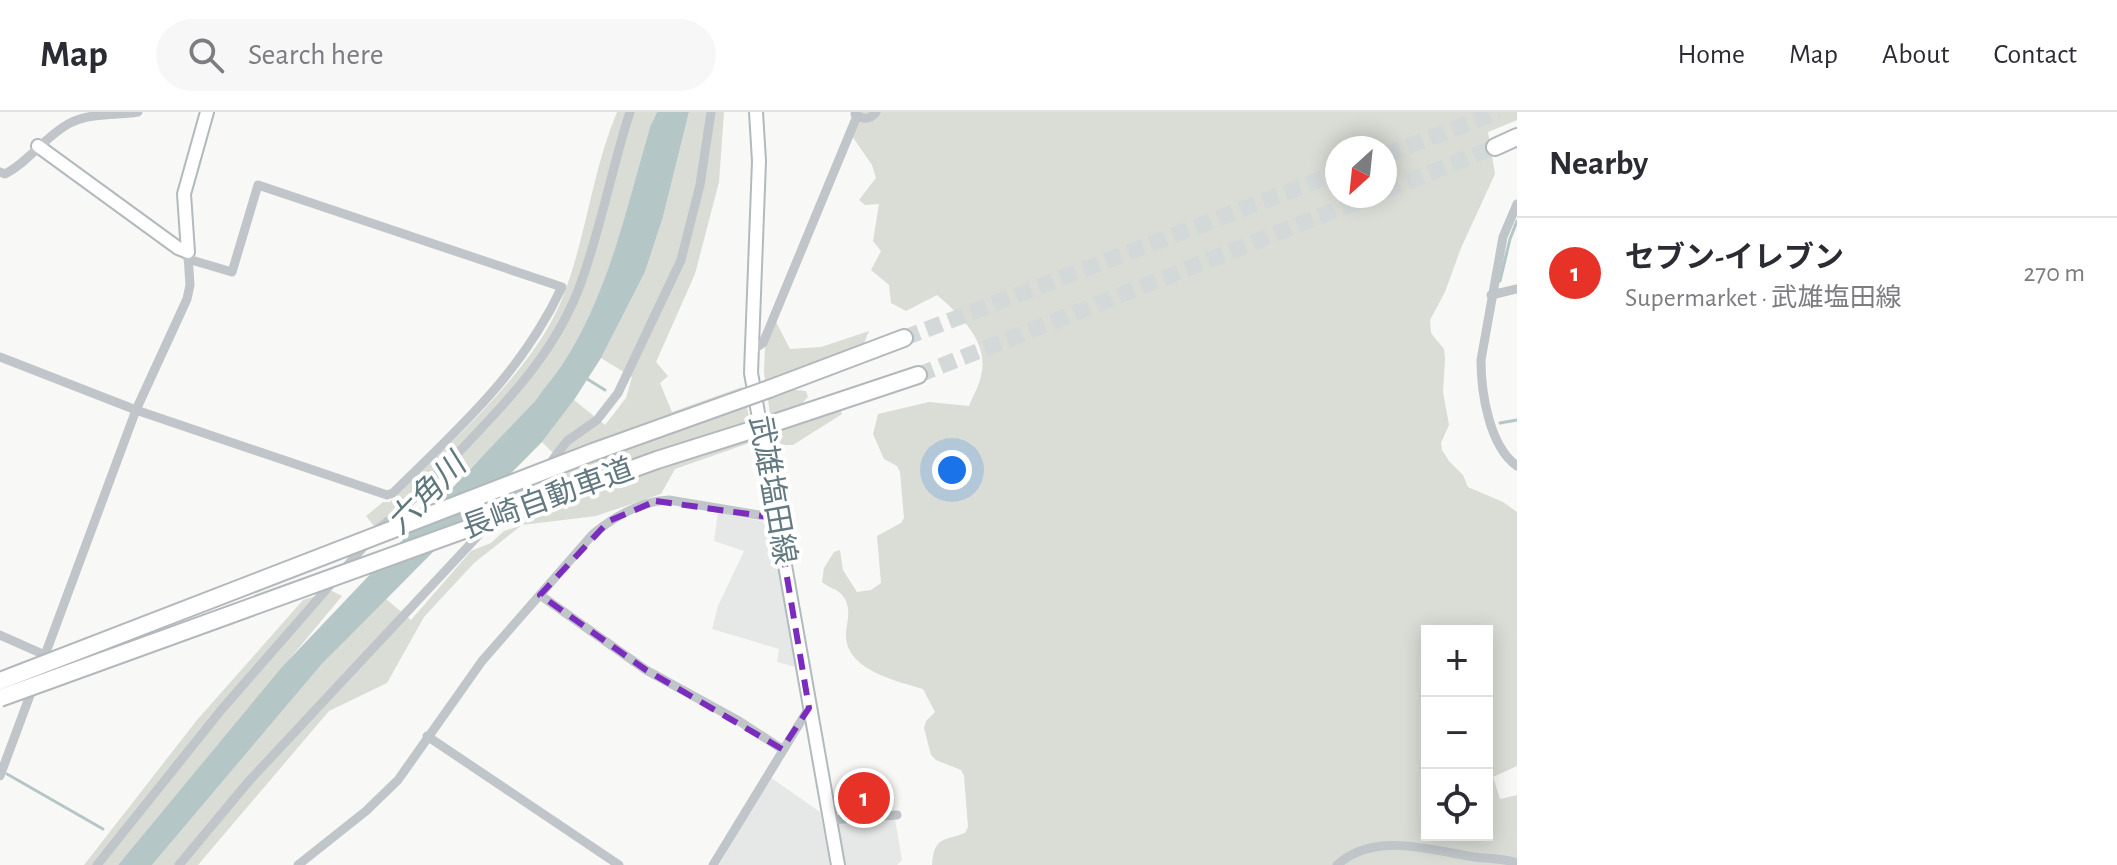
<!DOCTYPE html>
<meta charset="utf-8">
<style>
:root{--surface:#fff;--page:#f7f7f7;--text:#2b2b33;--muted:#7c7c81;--line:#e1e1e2;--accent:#e73327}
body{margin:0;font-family:"Alegreya Sans","Noto Sans JP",sans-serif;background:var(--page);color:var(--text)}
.controls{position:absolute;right:24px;bottom:24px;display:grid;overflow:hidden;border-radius:0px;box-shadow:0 4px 20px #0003}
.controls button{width:72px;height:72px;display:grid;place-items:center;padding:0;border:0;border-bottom:2px solid var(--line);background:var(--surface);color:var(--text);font:40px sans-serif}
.compass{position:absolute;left:1325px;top:24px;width:72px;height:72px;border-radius:50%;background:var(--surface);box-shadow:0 4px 20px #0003;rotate:207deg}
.you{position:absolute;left:952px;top:358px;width:28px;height:28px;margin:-20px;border:6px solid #fff;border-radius:50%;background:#1a73e8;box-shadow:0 0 0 12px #1a73e833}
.badge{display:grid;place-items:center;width:52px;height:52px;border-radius:50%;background:var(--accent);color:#fff;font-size:26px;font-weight:700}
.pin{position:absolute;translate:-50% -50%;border:4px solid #fff;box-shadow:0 2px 8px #0006}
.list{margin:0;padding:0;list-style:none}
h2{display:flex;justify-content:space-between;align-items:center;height:104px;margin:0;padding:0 32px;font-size:34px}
h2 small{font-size:26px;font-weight:400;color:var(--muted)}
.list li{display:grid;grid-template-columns:52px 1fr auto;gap:24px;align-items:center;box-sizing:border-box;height:112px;padding:0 32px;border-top:2px solid var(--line)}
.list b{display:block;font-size:30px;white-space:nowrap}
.list p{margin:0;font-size:26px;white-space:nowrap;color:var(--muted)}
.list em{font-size:26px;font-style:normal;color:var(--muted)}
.icon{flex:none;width:44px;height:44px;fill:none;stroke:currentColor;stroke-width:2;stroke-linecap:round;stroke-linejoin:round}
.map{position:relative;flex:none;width:1517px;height:753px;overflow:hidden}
header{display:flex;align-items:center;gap:48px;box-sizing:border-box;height:112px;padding:0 40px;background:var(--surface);border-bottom:2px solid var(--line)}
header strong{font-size:38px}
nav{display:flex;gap:44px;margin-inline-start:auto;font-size:28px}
.search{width:560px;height:72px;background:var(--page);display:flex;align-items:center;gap:20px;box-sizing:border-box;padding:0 28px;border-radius:44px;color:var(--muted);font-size:30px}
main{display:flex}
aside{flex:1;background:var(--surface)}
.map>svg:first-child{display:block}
.built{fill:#e6e8e7}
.green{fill:#d9ddd5;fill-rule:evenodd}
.water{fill:#b5c6c7}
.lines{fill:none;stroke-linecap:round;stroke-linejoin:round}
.stream{stroke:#b5c6c7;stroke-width:3}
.highway-tunnel{stroke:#d3d8d9;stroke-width:16;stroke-dasharray:16 8;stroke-linecap:butt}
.secondary-casing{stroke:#b1babd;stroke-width:16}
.highway-casing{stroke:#b2b8bb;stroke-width:20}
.street{stroke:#bfc5c8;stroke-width:9}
.secondary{stroke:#fff;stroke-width:12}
.highway{stroke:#fff;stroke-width:16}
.highway-bridge-casing{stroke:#b2b8bb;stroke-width:20;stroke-linecap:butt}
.highway-bridge{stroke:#fff;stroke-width:16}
.marked{fill:none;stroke:#7b2cbf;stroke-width:6;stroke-dasharray:16 10;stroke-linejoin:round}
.labels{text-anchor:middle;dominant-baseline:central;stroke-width:8;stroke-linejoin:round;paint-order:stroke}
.street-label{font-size:30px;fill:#637981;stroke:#fff}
.water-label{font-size:32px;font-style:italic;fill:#5e787c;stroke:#fff}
</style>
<header>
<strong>Map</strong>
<div class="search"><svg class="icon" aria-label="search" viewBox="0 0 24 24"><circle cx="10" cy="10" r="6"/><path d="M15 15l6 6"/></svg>Search here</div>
<nav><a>Home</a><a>Map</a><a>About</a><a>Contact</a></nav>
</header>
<main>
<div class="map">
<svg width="1517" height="753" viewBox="0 0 1517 753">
<rect width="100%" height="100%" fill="#f8f8f6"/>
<g class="built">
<path d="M718,400l43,9 12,7 23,139 -19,-5 2,-13 -67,-20 6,-23 26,-55 -30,-10z"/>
<path d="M770,665l50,35 10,53h-111z"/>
<path d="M895,707l7,41 -5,5h-54l-8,-43z"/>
</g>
<g class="green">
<path d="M617,0h40l-7,15c-23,79 -41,166 -86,236 -30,44 -70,81 -107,119l-20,-13 -40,43 -22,15 -9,-11 17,-14h7c56,-56 138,-125 170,-198 26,-62 31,-130 57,-192z"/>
<path d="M689,0h35l-5,70 -24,92 -39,88 12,14 -8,7 12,29 70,-25 13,54 -80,28 -14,25 -65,22 -74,9 -48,38 -50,54 -37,66 -58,28 -131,154h-46l169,-200 65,-66 25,21 60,-69 20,-8 13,-12 19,-6 39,-63 -20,-20 32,-42 31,25 21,-27 6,-21 -31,-19 44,-86 18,-55z"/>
<path d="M859,0h658v8l-29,12 7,42 -34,74 -16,44 -15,28 1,13 13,16 1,10 -2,33 6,33 -8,18 1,7 7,11 14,14 5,12 35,15 14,10v254l-24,11 7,22 17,-4v70h-585c2,-29 12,-24 33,-32l3,-6 -4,-51 -3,-6 -25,-10 -5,-5 -7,-27 2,-7 9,-9 -12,-23c-26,-8 -79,-19 -77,-56 1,-13 6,-25 -3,-37 -5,-7 -14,-8 -21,-14l2,-14 10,-16 6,-2 3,20 14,22 14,-2 10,-7 -4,-47 24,-13 3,-5 -4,-46 -3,-6 -13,-7 -11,-25 5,-20 51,-12 40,4c4,-10 10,-20 12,-30 9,-34 -22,-62 -44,-81l-31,16 -15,-8 -2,-18 -18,-15 10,-19 -8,-10 6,-37 -14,1 -6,-5 17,-22 -4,-13 -20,-29zM1337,36h48v48h-48zM1427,519h60v204h-60z"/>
<path d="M775,208l15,29 31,-2 48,-16 -5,12 -78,30 -4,8 5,8 19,2 2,6 -18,19 50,-8 2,6 -49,31h-11l-9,-9 -9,-64 1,-24z"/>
<path d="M332,479l10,5 -224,269h-34l113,-145 106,-120z"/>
</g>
<path class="water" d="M657,0h32l-26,105 -18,55 -44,86 -27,42 -32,42 -221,223 -169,200h-34l164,-198 253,-266c9,-13 20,-25 29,-39 45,-70 63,-156 86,-235z"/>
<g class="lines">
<g class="stream">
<path d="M1500,169l10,-42 7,-18"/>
<path d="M584,265l21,13"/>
<path d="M1500,311l17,-3"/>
<path d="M7,662l96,55"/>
</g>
<g class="highway-tunnel">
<path d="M1385,43l113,-43"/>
<path d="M1385,79l110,-44"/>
<path d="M904,226l433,-165"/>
<path d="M918,263l453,-179"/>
</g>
<defs>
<g id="secondary">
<path d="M756,0l3,49 -8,212 87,492"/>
<path d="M38,34l140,102 10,4 -4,-58 23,-82"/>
</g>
<g id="highway">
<path d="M1495,35l22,-10"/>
<path d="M769,277l135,-51"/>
<path d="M771,312l147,-49"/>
</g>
</defs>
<use href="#secondary" class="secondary-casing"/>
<use href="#highway" class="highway-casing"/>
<g class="street">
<path d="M855,2c8,6 15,6 21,-2"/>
<path d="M0,60l5,2c24,-12 40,-38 65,-51 22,-11 45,-7 68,-11"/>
<path d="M1517,92l-14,33 -22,123c0,32 8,86 36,106"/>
<path d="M1491,183l26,-6"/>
<path d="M751,239l12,-8 94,-227"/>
<path d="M0,245l136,53 251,85 6,-2c67,-66 128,-119 169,-206l-304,-102 -26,87 -44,-13"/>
<path d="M548,354l19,-25 30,-21 21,-27 63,-133 19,-75 11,-73"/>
<path d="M499,402l35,-35"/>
<path d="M378,417c28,-21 51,-46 75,-71 50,-52 100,-102 126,-170 22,-58 32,-118 51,-176"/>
<path d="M540,483l106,75 93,51 43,28"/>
<path d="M0,523l45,20"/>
<path d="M427,624l192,129"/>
<path d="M0,664l136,-366 51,-111 3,-14 -2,-29"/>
<path d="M830,708l67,-5"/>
<path d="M97,753l125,-156 144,-165"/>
<path d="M179,753l70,-84 240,-257"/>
<path d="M298,753l68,-54 32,-31 84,-119 111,-127c21,-17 48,-33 76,-34l108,18"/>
<path d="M713,753l96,-157"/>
<path d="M1337,753c37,-34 93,-15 137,-8 15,2 29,1 43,6"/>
</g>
<use href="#secondary" class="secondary"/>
<use href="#highway" class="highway"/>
<defs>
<g id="highway-bridge">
<path d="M0,569l593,-229 176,-63"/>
<path d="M0,586l657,-238 114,-36"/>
</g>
</defs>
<use href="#highway-bridge" class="highway-bridge-casing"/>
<use href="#highway-bridge" class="highway-bridge"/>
</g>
<path class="marked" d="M656,389l121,17 32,190 -27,41 -136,-79 -106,-75 69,-74z"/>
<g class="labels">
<g class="street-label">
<text transform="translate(772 378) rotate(80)">武雄塩田線</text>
<text transform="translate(548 387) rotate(-20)">長崎自動車道</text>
</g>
<g class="water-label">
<text transform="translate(427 382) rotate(-46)">六角川</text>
</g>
</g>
</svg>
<div class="controls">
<button>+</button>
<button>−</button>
<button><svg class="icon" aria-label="locate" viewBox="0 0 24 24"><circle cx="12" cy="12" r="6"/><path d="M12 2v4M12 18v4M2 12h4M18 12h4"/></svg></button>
</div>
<svg class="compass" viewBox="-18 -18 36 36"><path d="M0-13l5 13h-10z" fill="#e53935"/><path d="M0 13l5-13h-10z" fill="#7c7c81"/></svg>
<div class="you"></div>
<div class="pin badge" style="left:864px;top:686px">1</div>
</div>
<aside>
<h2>Nearby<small></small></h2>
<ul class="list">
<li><span class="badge">1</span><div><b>セブン-イレブン</b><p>Supermarket · 武雄塩田線</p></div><em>270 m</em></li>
</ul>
</aside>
</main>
